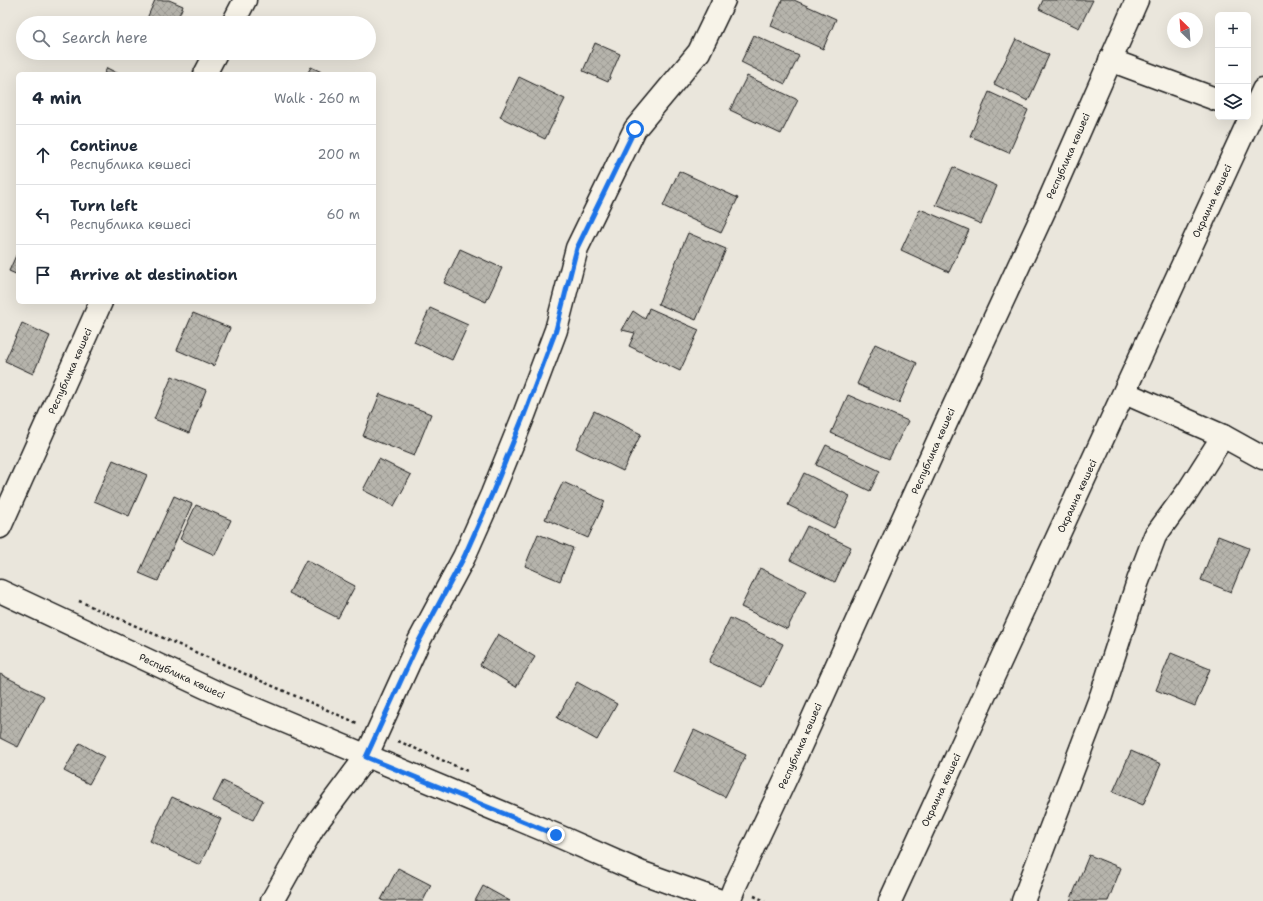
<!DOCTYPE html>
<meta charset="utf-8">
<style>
:root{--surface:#fff;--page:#f6f6f7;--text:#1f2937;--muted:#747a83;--line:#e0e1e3}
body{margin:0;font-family:"Shantell Sans",sans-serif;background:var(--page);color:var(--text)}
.controls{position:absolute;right:12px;top:12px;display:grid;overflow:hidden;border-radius:6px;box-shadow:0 4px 16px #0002}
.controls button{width:36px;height:36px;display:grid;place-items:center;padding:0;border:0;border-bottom:1px solid var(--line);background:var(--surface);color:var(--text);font:20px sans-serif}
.compass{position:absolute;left:1167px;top:12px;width:36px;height:36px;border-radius:50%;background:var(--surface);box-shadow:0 4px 16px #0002;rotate:335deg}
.stop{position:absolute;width:12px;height:12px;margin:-9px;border:3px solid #1a73e8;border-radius:50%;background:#fff}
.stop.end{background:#1a73e8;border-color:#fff;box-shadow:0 1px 4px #0008}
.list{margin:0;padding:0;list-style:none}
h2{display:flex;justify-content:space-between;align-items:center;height:52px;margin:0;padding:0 16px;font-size:17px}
h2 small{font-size:13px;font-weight:400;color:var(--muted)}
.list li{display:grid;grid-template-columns:26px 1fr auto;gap:12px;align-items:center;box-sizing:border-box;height:60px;padding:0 16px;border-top:1px solid var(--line)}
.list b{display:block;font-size:15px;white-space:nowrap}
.list p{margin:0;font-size:13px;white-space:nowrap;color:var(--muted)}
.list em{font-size:13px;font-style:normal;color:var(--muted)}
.icon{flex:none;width:22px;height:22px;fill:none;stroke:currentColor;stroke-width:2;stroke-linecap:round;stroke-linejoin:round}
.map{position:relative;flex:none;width:1263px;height:901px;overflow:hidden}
.search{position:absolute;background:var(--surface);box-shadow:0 4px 16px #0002;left:16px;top:16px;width:360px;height:44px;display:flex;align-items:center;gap:10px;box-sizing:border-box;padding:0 14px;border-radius:22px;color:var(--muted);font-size:15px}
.panel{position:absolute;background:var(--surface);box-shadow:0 4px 16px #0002;left:16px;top:72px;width:360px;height:232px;border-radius:6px}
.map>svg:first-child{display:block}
.building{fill:url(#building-cross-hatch);stroke:#1c1c1c}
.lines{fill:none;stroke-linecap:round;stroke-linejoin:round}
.minor-casing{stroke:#1c1c1c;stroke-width:25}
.secondary-casing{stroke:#1c1c1c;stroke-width:25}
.path{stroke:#1c1c1c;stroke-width:2.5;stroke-dasharray:3 3;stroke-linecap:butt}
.minor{stroke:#f7f3e8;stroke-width:22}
.secondary{stroke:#f7f3e8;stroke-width:22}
.route{stroke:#1a73e8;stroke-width:5}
.labels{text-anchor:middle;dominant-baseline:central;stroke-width:4;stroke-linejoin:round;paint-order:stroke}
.street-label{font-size:10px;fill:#1c1c1c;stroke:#f7f3e8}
</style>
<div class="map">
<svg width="1263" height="901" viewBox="0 0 1263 901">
<defs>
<pattern id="building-cross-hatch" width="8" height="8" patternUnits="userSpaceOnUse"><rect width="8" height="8" fill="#b6b4ac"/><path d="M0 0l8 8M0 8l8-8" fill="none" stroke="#9c9a93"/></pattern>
</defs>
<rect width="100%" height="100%" fill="#eae6dc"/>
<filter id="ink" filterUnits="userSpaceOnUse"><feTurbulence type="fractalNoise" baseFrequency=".025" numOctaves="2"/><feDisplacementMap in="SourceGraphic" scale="8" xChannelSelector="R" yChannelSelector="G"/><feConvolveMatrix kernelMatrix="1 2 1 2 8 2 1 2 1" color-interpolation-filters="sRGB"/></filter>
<g filter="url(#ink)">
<g class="building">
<path d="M155,0h14l14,6 -7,17h-31z"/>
<path d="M782,0h12l42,19 -13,30 -52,-23z"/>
<path d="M1043,0h50l-14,28 -40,-19z"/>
<path d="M754,35l45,21 -14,28 -44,-22z"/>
<path d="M1016,39l33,16 -21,46 -34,-17z"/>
<path d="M595,43l25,11 -12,28 -25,-11z"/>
<path d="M311,67l15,7h-19z"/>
<path d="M107,68l12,6h-15z"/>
<path d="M747,76l51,24 -17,34 -51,-24z"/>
<path d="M519,77l46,22 -20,40 -45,-22z"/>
<path d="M989,92l39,18 -19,43 -39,-17z"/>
<path d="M953,167l44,19 -16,38 -45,-19z"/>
<path d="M679,171l59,27 -17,35 -58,-27z"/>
<path d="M920,209l49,21 -20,42 -48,-22z"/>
<path d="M688,233l38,16 -30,71 -38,-16z"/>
<path d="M460,249l42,19 -16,34 -42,-19z"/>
<path d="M18,251v24l-9,-4z"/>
<path d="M430,308l38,17 -16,35 -38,-18z"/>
<path d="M649,308l50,22 -19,41 -51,-25 6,-13 -13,-3 11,-19 12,8z"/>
<path d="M193,313l37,15 -16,38 -37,-16z"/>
<path d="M22,323l28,13 -17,38 -28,-13z"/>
<path d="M875,344l42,19 -18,40 -42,-19z"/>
<path d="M172,376l34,14 -17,43 -35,-14z"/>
<path d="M380,394l51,20 -17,42 -51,-20z"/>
<path d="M848,395l60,26 -19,38 -58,-26z"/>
<path d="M594,411l47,23 -18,37 -47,-23z"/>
<path d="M826,445l54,26 -10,20 -54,-26z"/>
<path d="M379,459l32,16 -17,31 -31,-16z"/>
<path d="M113,460l34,15 -18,41 -35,-15z"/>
<path d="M804,473l46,23 -16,32 -46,-23z"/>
<path d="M563,482l42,19 -17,37 -43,-19z"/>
<path d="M174,496l18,8 -34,77 -19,-8z"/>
<path d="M196,505l35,15 -16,35 -35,-16z"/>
<path d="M807,526l44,21 -16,35 -45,-22z"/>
<path d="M538,534l35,14 -13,33 -35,-15z"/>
<path d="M1218,536l31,12 -18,44 -30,-12z"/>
<path d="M306,560l49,26 -17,32 -49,-25z"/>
<path d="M760,568l46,23 -19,38 -46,-22z"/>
<path d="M730,618l53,26 -21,43 -53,-25z"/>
<path d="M498,634l37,23 -19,30 -36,-22z"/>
<path d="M1171,653l39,16 -15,37 -39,-16z"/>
<path d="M0,674l44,22 -26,51 -18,-9z"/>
<path d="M577,682l40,22 -20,36 -40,-22z"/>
<path d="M694,730l52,25 -21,42 -51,-25z"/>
<path d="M80,743l24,14 -15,27 -25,-13z"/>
<path d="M1131,751l30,13 -18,41 -30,-13z"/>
<path d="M223,781l40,19 -10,20 -40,-19z"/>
<path d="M172,797l49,22 -21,46 -50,-24z"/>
<path d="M1089,855l32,13 -13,33h-38z"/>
<path d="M398,868l33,17 -8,16h-39l-3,-1z"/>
<path d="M483,886l27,15h-35z"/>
</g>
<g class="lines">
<defs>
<g id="minor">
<path d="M233,23l12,-23"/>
<path d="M1110,60l108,40"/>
<path d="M205,74l11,-21"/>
<path d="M1223,436l40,22"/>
<path d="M0,527l101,-225"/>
<path d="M0,591l224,105 332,139 84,37 81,29"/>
<path d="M272,901l41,-73 53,-71 53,-116 45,-84 28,-63 32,-79 32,-85 21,-82 58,-119 64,-77 25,-52"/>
<path d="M729,901l5,-13 51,-108 161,-357 101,-218 90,-205"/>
<path d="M1023,901l78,-205 37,-115 17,-45 33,-45 35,-55 -98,-43"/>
</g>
<path id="secondary" d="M890,901l373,-811"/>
</defs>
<use href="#minor" class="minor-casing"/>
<use href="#secondary" class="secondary-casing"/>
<g class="path">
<path d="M79,601l278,122"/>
<path d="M398,741l69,30"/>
<path d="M754,896l11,5"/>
</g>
<use href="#minor" class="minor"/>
<use href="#secondary" class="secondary"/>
</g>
</g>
<g class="lines" filter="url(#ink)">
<path class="route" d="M556,835l-190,-78 53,-116 45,-84 28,-63 32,-79 32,-85 21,-82 58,-119"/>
</g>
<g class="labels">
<g class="street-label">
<text transform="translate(1068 156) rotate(-66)">Республика көшесі</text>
<text transform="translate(1212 201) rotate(-65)">Окраина көшесі</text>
<text transform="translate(70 371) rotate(-66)">Республика көшесі</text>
<text transform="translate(933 451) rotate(-66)">Республика көшесі</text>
<text transform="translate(1077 496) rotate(-65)">Окраина көшесі</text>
<text transform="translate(182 676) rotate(25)">Республика көшесі</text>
<text transform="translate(800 746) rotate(-66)">Республика көшесі</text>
<text transform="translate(941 790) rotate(-65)">Окраина көшесі</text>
</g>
</g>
</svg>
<div class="controls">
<button>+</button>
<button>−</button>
<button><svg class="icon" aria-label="layers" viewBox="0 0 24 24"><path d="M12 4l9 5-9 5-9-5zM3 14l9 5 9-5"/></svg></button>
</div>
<svg class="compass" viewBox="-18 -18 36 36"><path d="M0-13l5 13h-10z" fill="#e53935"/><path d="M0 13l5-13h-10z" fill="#747a83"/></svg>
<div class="stop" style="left:635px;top:129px"></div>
<div class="stop end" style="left:556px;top:835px"></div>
<div class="search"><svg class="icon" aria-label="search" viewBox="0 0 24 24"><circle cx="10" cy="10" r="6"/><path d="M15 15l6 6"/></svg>Search here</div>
<section class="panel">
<h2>4 min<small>Walk · 260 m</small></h2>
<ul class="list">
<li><svg class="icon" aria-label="ahead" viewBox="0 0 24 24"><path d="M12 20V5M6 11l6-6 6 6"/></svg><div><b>Continue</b><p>Республика көшесі</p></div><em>200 m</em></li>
<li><svg class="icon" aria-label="left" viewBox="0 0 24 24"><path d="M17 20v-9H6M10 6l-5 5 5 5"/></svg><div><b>Turn left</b><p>Республика көшесі</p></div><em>60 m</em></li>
<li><svg class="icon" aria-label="arrive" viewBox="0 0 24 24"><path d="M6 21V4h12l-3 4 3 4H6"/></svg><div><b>Arrive at destination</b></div></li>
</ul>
</section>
</div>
